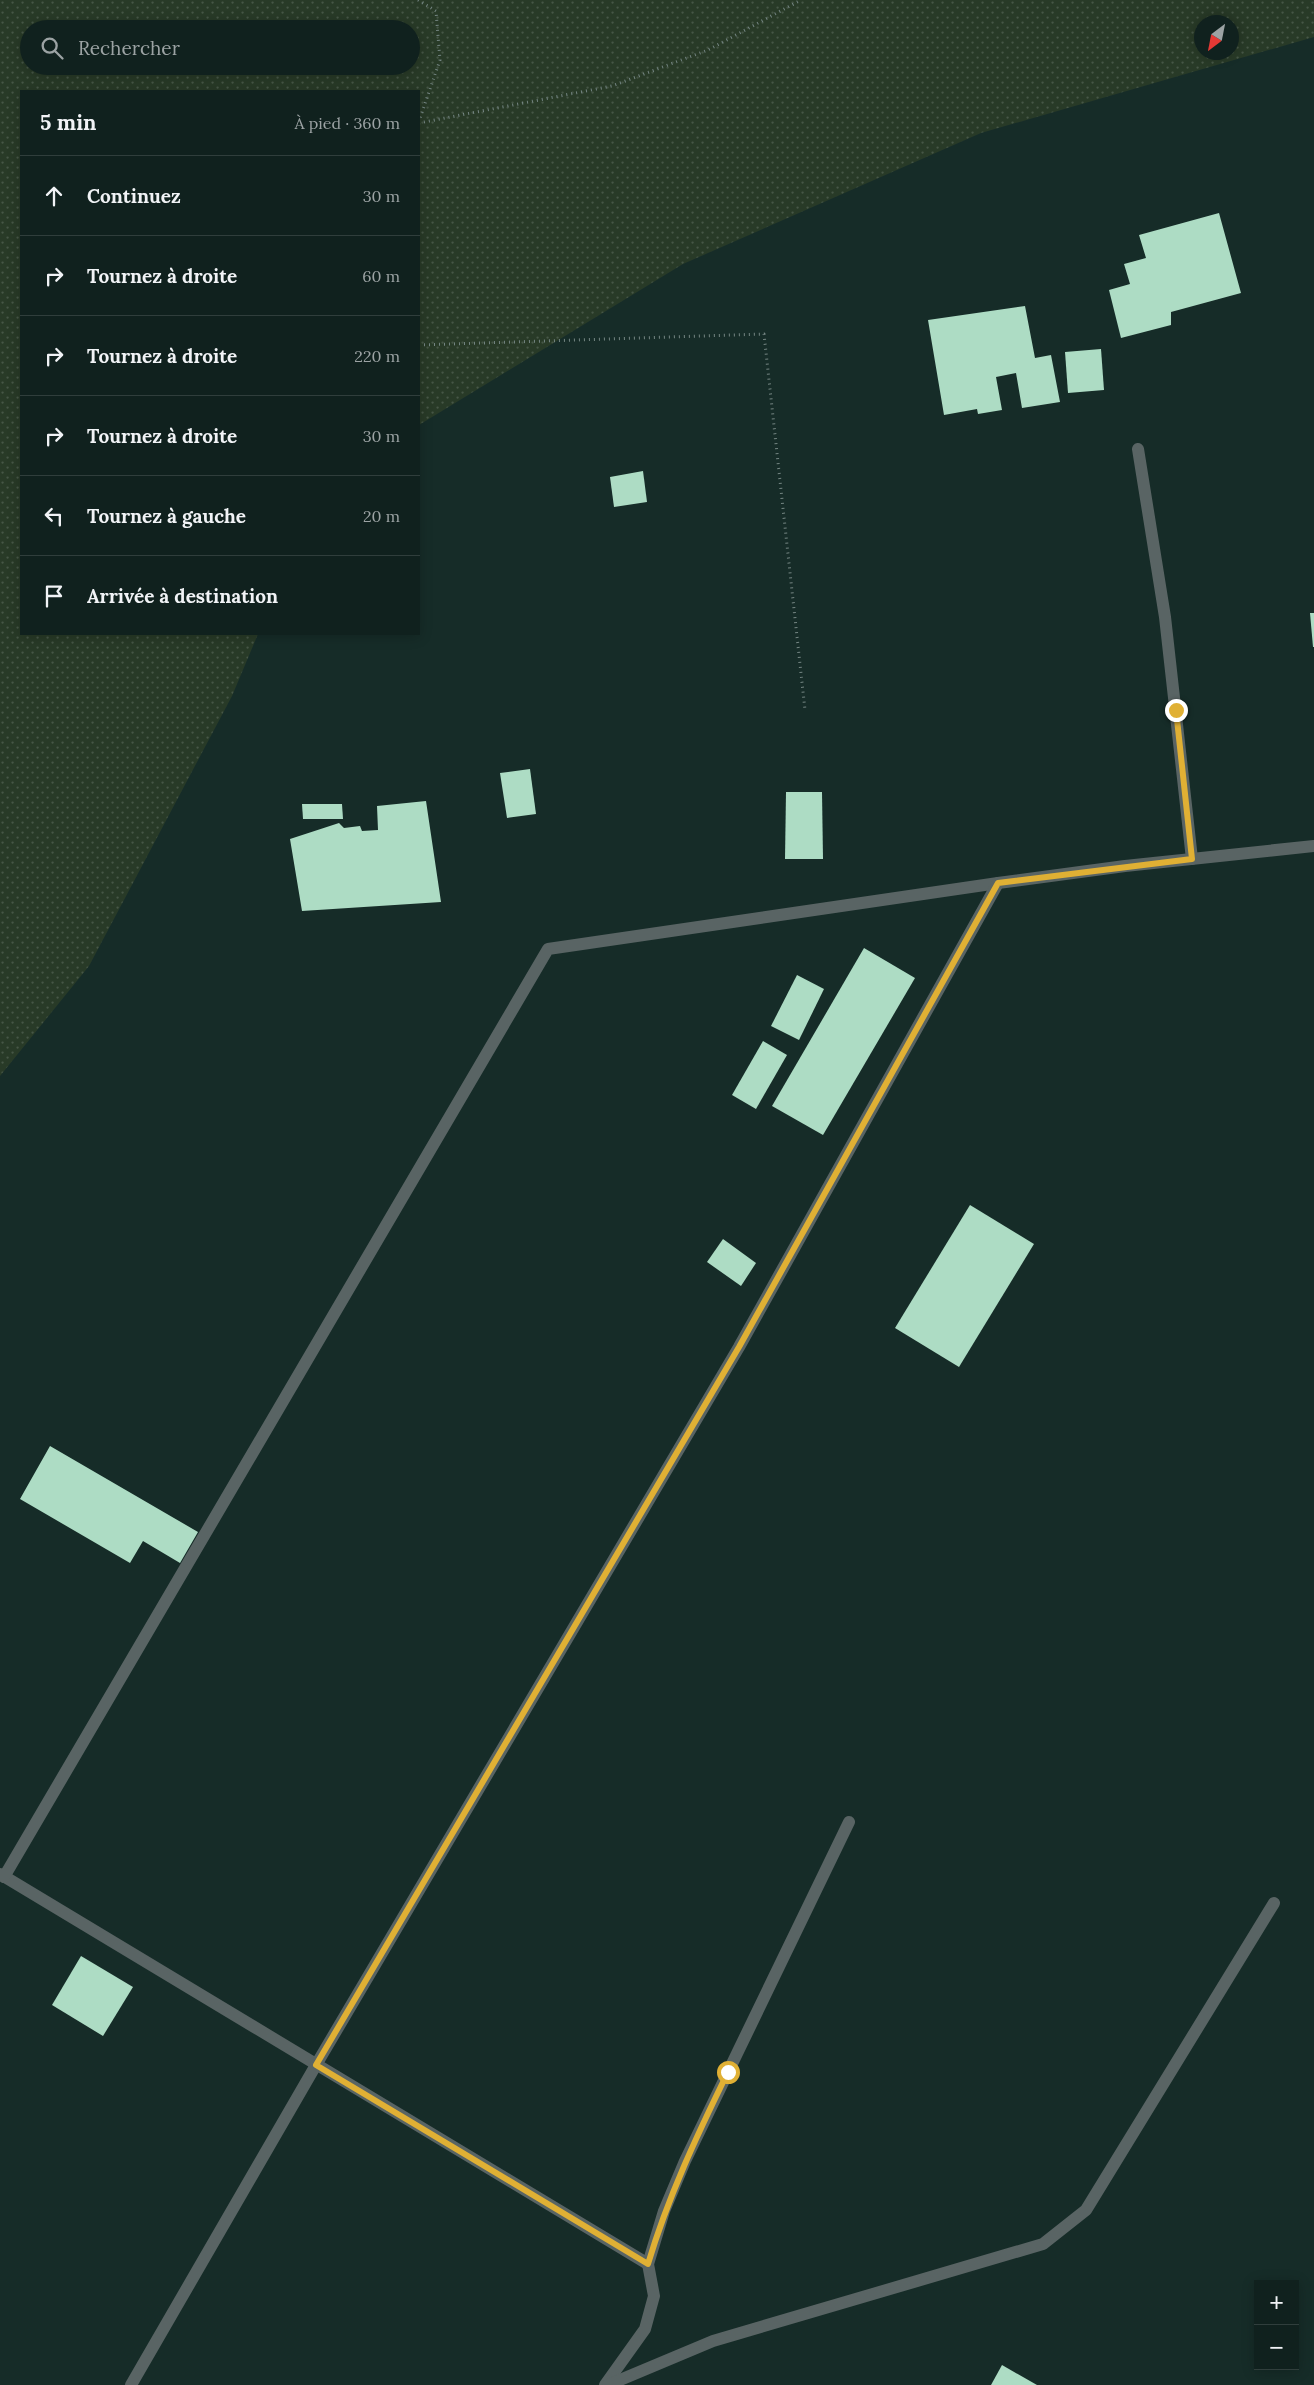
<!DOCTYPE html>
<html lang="fr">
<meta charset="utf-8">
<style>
:root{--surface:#10211e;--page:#1e2e2b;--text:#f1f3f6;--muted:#9ca3a4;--line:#303e3c}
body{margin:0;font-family:Lora,serif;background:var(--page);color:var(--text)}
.controls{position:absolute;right:15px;bottom:15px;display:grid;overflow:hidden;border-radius:0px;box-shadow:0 2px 12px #0003}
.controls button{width:45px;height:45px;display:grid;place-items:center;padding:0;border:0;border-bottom:1px solid var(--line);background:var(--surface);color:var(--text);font:25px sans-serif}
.compass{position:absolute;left:1194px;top:15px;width:45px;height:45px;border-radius:50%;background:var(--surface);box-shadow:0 2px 12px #0003;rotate:212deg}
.stop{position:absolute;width:15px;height:15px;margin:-11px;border:4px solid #e0b034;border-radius:50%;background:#fff}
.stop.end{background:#e0b034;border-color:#fff;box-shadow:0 1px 5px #0008}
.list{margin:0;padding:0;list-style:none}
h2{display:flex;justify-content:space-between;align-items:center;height:65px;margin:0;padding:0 20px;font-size:21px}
h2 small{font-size:16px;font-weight:400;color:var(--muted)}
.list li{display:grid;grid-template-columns:32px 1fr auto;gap:15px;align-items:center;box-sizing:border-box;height:80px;padding:0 20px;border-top:1px solid var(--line)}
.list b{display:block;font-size:19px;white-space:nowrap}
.list em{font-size:16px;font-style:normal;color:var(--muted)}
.icon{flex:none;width:28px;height:28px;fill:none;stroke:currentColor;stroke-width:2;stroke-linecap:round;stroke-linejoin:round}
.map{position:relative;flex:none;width:1314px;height:2385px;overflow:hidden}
.search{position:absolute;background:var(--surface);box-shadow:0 2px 12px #0003;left:20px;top:20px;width:400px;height:55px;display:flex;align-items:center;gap:12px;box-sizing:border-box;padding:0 18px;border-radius:28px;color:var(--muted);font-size:19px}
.panel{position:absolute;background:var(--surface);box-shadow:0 2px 12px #0003;left:20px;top:90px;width:400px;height:545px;border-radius:0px}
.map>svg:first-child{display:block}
.grass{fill:url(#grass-dots);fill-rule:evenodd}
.building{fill:#addcc4}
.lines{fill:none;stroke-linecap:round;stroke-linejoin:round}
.path{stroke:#758683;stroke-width:3;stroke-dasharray:1 4;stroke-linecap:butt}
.minor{stroke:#596464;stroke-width:12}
.route{stroke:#e0b034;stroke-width:6}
</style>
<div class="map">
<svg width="1314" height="2385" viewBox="0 0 1314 2385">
<defs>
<pattern id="grass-dots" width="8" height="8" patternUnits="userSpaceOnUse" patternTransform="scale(1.25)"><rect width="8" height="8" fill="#283a27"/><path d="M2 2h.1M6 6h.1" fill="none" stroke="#465646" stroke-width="1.8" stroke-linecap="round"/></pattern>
</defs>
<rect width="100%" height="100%" fill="#162c28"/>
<path class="grass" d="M0,0h1314v37l-333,96 -298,131 -264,161v-334h-398v543h237l-26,62 -143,270 -89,110zM1202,22h30v30h-30zM29,29h382v37h-382z"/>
<g class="building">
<path d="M1219,213l22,80 -70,19v13l-50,13 -12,-48 21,-6 -6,-20 22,-6 -7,-23z"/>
<path d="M1025,306l10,52 16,-3 9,47 -38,6 -6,-35 -20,4 6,33 -24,4 -1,-5 -33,6 -16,-95z"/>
<path d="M1101,349l3,41 -36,3 -3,-41z"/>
<path d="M643,471l4,31 -33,5 -4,-30z"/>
<path d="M1310,613h4v34h-1z"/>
<path d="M530,769l6,45 -29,4 -7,-45z"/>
<path d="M786,792h36l1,67h-38z"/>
<path d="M426,801l15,101 -139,9 -12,-72 49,-16 5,5 16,-2 2,5 16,-1 -1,-24z"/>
<path d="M302,804h40l1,15h-40z"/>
<path d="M864,948l51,30 -92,157 -51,-29z"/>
<path d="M797,975l27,14 -25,51 -28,-14z"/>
<path d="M763,1041l24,14 -31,54 -24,-14z"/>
<path d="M970,1205l64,39 -75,123 -64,-39z"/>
<path d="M723,1239l33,24 -15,23 -34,-24z"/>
<path d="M50,1446l148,86 -18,31 -37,-22 -13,22 -110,-64z"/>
<path d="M81,1956l52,31 -30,49 -51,-31z"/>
<path d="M1002,2365l35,20h-46z"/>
</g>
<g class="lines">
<g class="path">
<path d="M418,0l18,11 4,49 -21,61"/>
<path d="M419,123l193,-37 96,-36 93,-50"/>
<path d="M419,345l345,-11 41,376"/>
</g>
<g class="minor">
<path d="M1138,449l27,168 27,242"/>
<path d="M0,1874l648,390"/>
<path d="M4,1877l544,-928 450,-66 127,-17 189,-20"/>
<path d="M131,2385l185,-320 423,-718 259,-464"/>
<path d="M605,2385l40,-56 9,-33 -6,-32 16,-53 21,-50 164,-339"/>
<path d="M608,2385l105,-44 330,-97 43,-34 188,-307"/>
</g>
</g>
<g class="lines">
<path class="route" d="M728,2072c-31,63 -60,125 -80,192l-332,-199 423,-718 259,-464 194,-24 -16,-149"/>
</g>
</svg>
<div class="controls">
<button>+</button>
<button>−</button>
</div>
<svg class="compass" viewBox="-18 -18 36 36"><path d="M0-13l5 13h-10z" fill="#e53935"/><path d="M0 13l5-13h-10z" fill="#9ca3a4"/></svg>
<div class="stop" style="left:728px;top:2072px"></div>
<div class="stop end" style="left:1176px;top:710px"></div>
<div class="search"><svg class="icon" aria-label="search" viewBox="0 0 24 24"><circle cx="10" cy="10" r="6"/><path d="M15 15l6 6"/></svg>Rechercher</div>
<section class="panel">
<h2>5 min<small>À pied · 360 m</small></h2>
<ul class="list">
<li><svg class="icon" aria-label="ahead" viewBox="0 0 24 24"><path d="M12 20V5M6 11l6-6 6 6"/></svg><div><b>Continuez</b></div><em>30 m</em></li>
<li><svg class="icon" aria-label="right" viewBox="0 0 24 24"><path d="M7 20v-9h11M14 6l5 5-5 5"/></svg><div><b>Tournez à droite</b></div><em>60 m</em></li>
<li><svg class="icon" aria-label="right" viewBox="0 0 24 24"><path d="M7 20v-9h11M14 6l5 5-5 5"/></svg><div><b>Tournez à droite</b></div><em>220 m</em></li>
<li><svg class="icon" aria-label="right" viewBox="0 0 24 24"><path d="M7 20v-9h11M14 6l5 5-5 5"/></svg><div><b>Tournez à droite</b></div><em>30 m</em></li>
<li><svg class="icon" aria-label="left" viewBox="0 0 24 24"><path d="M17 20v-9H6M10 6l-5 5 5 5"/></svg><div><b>Tournez à gauche</b></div><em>20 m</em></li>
<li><svg class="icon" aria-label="arrive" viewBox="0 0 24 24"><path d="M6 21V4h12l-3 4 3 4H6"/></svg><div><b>Arrivée à destination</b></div></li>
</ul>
</section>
</div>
